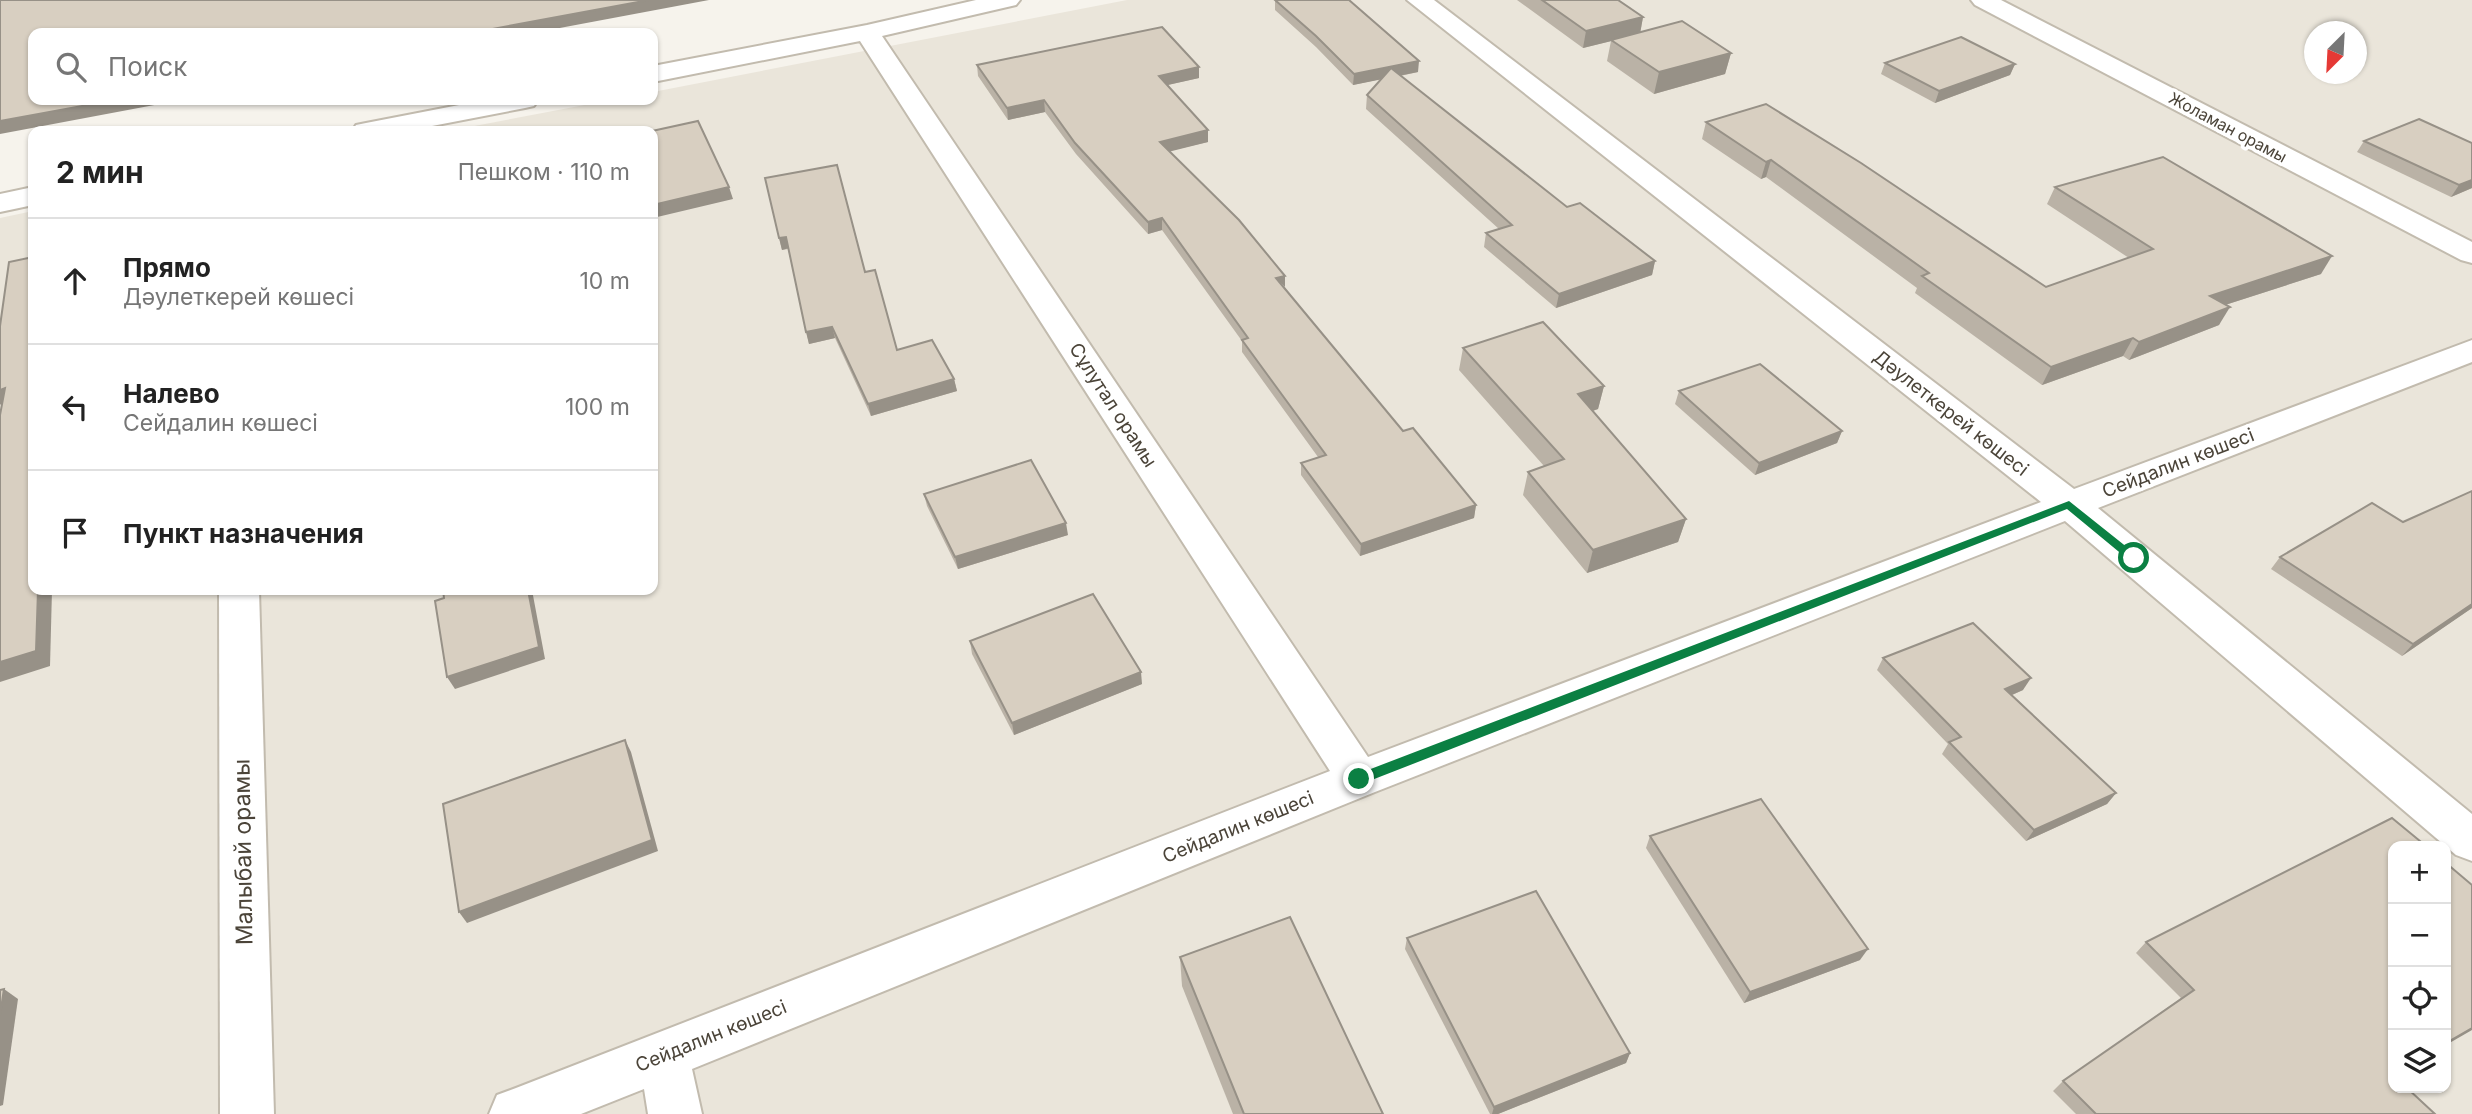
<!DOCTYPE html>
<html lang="ru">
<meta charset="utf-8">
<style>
:root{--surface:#fff;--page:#f6f6f6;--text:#222;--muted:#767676;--line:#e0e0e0}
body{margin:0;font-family:Inter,sans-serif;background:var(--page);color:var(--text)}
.controls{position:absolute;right:21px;bottom:21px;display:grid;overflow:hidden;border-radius:14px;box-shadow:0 2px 5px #0004}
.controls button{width:63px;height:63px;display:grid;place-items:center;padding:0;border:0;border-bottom:2px solid var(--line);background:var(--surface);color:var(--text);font:35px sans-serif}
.compass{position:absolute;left:2304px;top:21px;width:63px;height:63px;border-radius:50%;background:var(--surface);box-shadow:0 2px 5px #0004;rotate:204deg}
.stop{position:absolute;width:21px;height:21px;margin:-16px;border:5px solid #0b8043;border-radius:50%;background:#fff}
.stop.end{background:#0b8043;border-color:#fff;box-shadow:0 2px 7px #0008}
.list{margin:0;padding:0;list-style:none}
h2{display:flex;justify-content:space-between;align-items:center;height:91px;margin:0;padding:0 28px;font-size:30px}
h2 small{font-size:23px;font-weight:400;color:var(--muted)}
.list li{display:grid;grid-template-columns:46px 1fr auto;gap:21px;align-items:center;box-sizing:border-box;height:126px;padding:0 28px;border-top:2px solid var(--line)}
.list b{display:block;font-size:26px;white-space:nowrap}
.list p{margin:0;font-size:23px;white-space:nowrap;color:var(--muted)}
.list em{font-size:23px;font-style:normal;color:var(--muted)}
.icon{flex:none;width:38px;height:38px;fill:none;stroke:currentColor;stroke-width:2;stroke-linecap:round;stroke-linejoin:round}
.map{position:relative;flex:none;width:2472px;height:1114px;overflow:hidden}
.search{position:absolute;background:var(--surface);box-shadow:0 2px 5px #0004;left:28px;top:28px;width:630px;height:77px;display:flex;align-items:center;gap:18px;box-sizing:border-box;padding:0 24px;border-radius:14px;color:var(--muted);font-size:26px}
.panel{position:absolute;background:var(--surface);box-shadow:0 2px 5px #0004;left:28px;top:126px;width:630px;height:469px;border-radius:14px}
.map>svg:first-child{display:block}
.residential{fill:#eae5da;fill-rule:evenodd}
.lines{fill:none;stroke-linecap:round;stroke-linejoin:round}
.minor-casing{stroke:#c2bbae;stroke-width:4}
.minor{fill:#fff;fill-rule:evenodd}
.wall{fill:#bab2a6}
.shaded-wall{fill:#979187}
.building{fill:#d8cfc1;stroke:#979187;stroke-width:2}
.route{fill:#0b8043}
.labels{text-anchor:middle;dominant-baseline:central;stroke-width:7;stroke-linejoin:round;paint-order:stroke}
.far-street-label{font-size:16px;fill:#4b4439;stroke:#fff}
.street-label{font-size:19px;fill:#4b4439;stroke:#fff}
.near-street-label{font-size:23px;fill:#4b4439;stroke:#fff}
</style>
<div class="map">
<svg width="2472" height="1114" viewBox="0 0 2472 1114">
<rect width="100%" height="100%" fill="#f6f3ec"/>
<path class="residential" d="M1127,0h1345v1114h-2472v-896l33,-7v379h620v-459h-205l163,-31h42v-8zM2314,32h42v42h-42zM2393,846h53v242h-53z"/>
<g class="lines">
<defs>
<g id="minor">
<path d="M976,0h44l-4,5 -134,31 486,721 673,-255 -634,-502h27l640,489 398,-149v22l-374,146 374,306v47l-16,-6 -391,-334 -690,271 -683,277 10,45h-54l-4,-25 -63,25h-92l8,-19 19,-7 814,-317 -470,-730 -207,41v-16l214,-41z"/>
<path d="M1971,0h30l471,242v21l-11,-3 -486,-255z"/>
<path d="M485,100h53l-4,6 -9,2 -119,23h-54l4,-6 10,-2z"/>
<path d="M33,187v18l-33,7v-18z"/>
<path d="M219,590h40l15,524h-54z"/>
</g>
</defs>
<use href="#minor" class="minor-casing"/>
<use href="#minor" class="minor"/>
</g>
<g class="wall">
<path d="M1275,0l143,72 -18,4 167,131 88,54 -3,14 -96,33 -72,-61 2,-14 13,-4 -133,-120 1,-14 14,-16 -28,6 -37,-38 -41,-37z"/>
<path d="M1517,0h101l25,17 -3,16 91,20 -6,21 -71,20 -47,-33 4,-20 -28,7z"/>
<path d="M1885,63l130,1 -5,11 -75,28 -54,-29z"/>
<path d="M977,65l222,13 -32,7 41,45v12l-39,9 115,137 119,143 73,74 -2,13 -114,38 -59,-81v-12l17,-6 -76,-105v-11l-80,-111 -14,4 -72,-80 -31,-42 -37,8 -30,-44z"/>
<path d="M1706,122l340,165 83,-29 -82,-54 8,-17 266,87 -96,31 -6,20 -90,35 -6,-4 -81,29 -127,-92 2,-5 -151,-111 -5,2 -59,-40z"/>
<path d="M2364,141l108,47 -21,9 -94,-45z"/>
<path d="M765,178l100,94 32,78 57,29 3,12 -86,25 -36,-78 -26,6 -21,-95 -6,1z"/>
<path d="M1463,348l141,38 -6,23 -5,2 93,108 -8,23 -91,31 -64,-78 5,-23 16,-6 -85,-96z"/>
<path d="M1679,391l163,40 -5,12 -82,32 -80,-71z"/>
<path d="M2472,491v117l-70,48 -131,-87 9,-12 123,-35z"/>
<path d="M924,494l144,41 -110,34 -31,-63z"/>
<path d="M970,641l172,43 -128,51 -42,-81z"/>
<path d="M1883,658l140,32 -11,5 104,98 -9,11 -81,37 -84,-87 6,-10 -71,-74z"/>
<path d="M1650,836l210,124 -116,43 -98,-155z"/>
<path d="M2393,846v242l42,26h-359l-23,-23 10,-10 118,-83 -45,-45 10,-11z"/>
<path d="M1407,938l223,115 -4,10 -128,51h-8l-85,-165z"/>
<path d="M1180,957l203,157h-150l-51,-128z"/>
</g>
<g class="shaded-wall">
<path d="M649,0h60l-176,33h-62z"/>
<path d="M1643,17l-3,17 -57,14 3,-17z"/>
<path d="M1731,53l-6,21 -71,20 5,-22z"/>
<path d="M1419,61l-1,11 -65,13 1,-11z"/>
<path d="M2015,64l-5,11 -75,28 4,-12z"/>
<path d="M1199,67v11l-40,9v-11z"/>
<path d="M115,100h66l-181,34v-13z"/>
<path d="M1044,100l1,12 -37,8 -1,-12z"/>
<path d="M1208,130v12l-48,12v-12z"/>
<path d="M1771,160l-5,17 -5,2 5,-17z"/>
<path d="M2472,180v8l-21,9 8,-12z"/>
<path d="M729,187l4,12 -80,19v-13z"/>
<path d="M1162,218v12l-14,4v-12z"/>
<path d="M786,237l3,11 -7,2 -3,-12z"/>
<path d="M2332,256l-11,18 -121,39 10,-17z"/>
<path d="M1655,261l-3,14 -96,33 3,-14z"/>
<path d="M1285,276v11l-9,-9z"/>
<path d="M2230,307l-11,18 -90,35 10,-18z"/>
<path d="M832,327l3,11 -26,6 -3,-12z"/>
<path d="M2133,338l-10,18 -81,29 9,-18z"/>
<path d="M954,379l3,12 -86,25 -3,-12z"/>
<path d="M1604,386l-6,23 -25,8 5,-23z"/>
<path d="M5,388l-2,19 -3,-3v-14z"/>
<path d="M1842,431l-5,12 -82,32 4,-12z"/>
<path d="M1476,505l-2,13 -114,38 1,-12z"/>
<path d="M1686,519l-8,23 -91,31 6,-23z"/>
<path d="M1066,523l2,12 -110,34 -3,-12z"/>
<path d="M38,590h14l-2,76 -50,16v-20z"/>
<path d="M528,590h4l13,69 -90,30 -8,-12z"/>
<path d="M2472,604v4l-70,48 11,-12z"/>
<path d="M1141,672l1,12 -128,51 -2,-12z"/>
<path d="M2031,678l-8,12 -25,11 7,-12z"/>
<path d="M625,740l6,12 27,99 -191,72 -8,-11z"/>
<path d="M2116,793l-9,11 -81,37 8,-11z"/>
<path d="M1868,949l-8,11 -116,43 6,-11z"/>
<path d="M4,989l14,10 -15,106 -3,1v-91z"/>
<path d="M2472,1028v2l-26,15v-2z"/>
<path d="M1630,1053l-4,10 -128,51h-6l2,-7z"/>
</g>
<g class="building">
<path d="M0,0h649l-178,33h-438v67h82l-115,21z"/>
<path d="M1275,0h74l70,61 -65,13 -38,-38z"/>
<path d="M1542,0h76l25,17 -57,14z"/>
<path d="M1682,21l49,32 -72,19 -48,-32z"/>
<path d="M1162,27l37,40 -40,9 49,54 -48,12 79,78 46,56 -9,2 127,153 10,-3 63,77 -115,39 -60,-81 25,-8 -84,-115 6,-2 -86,-120 -14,4 -73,-79 -31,-43 -37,8 -30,-43z"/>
<path d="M1961,37l54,27 -76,27 -54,-28z"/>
<path d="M1391,68l176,139 13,-4 75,58 -96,33 -73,-61 26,-8 -145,-130z"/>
<path d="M1766,104l95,59 185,124 107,-38 -98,-62 108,-30 169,99 -122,40 20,11 -91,35 -6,-4 -82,29 -129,-91 7,-3 -158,-113 -5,2 -60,-40z"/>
<path d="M2419,119l53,24v37l-13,5 -95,-44z"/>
<path d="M698,121l31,66 -76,18v-74h-1z"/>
<path d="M837,165l28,107 10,-2 22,80 35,-10 22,39 -86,25 -36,-77 -26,5 -20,-95 -7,1 -14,-60z"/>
<path d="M33,257v333h5l-2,61 -36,11v-247l5,-27 -5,2v-64l9,-64z"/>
<path d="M1543,322l61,64 -26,8 108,125 -93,31 -65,-78 36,-13 -101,-111z"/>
<path d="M1760,364l82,67 -83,32 -80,-72z"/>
<path d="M1031,460l35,63 -111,34 -31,-63z"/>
<path d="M2472,491v113l-59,40 -133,-87 92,-54 31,19z"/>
<path d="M443,590h85l11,57 -92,30 -12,-76 9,-3z"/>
<path d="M1093,594l48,78 -129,51 -42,-82z"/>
<path d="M1973,623l58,55 -26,11 111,104 -82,37 -85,-88 12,-5 -78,-79z"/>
<path d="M625,740l27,100 -193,72 -16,-108z"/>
<path d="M1761,799l107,150 -118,43 -100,-156z"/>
<path d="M2392,818l34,28h-33v242h14l28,26h-339l-33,-33 131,-91 -48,-48z"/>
<path d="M2446,863l26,22v143l-26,15z"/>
<path d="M1536,891l94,162 -136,54 -87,-169z"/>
<path d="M1290,917l93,197h-139l-64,-157z"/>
<path d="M4,989l-4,26v-25z"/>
</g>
<path class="route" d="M2069,501l69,55v5h-8l-63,-52 -703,274 -5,2 -6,-6 2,-4z"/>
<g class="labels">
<g class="far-street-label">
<text transform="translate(2228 127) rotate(28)">Жоламан орамы</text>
</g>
<g class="street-label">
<text transform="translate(1113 405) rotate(57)">Сұлутал орамы</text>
<text transform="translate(1951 413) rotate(38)">Дәулеткерей көшесі</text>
<text transform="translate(2178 463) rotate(-21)">Сейдалин көшесі</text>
<text transform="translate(1238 827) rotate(-22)">Сейдалин көшесі</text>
<text transform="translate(711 1036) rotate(-22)">Сейдалин көшесі</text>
</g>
<g class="near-street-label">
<text transform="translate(243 852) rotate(-91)">Малыбай орамы</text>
</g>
</g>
</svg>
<div class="controls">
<button>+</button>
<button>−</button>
<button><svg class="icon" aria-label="locate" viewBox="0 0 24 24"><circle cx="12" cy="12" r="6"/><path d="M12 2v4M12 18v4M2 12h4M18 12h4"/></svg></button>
<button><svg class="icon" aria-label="layers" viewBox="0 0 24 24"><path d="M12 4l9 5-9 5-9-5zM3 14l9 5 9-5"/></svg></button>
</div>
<svg class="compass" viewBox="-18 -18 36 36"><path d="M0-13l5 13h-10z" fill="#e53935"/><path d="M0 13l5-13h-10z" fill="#767676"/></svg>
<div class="stop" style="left:2134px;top:558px"></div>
<div class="stop end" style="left:1359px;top:779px"></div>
<div class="search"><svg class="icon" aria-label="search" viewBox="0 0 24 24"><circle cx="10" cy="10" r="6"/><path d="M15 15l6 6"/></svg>Поиск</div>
<section class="panel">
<h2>2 мин<small>Пешком · 110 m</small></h2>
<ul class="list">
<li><svg class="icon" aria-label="ahead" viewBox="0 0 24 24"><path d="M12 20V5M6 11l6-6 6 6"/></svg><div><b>Прямо</b><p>Дәулеткерей көшесі</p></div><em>10 m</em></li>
<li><svg class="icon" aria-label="left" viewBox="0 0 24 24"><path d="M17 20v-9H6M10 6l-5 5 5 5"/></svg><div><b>Налево</b><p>Сейдалин көшесі</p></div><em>100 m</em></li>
<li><svg class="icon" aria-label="arrive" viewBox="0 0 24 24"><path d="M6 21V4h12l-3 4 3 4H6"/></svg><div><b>Пункт назначения</b></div></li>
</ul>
</section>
</div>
